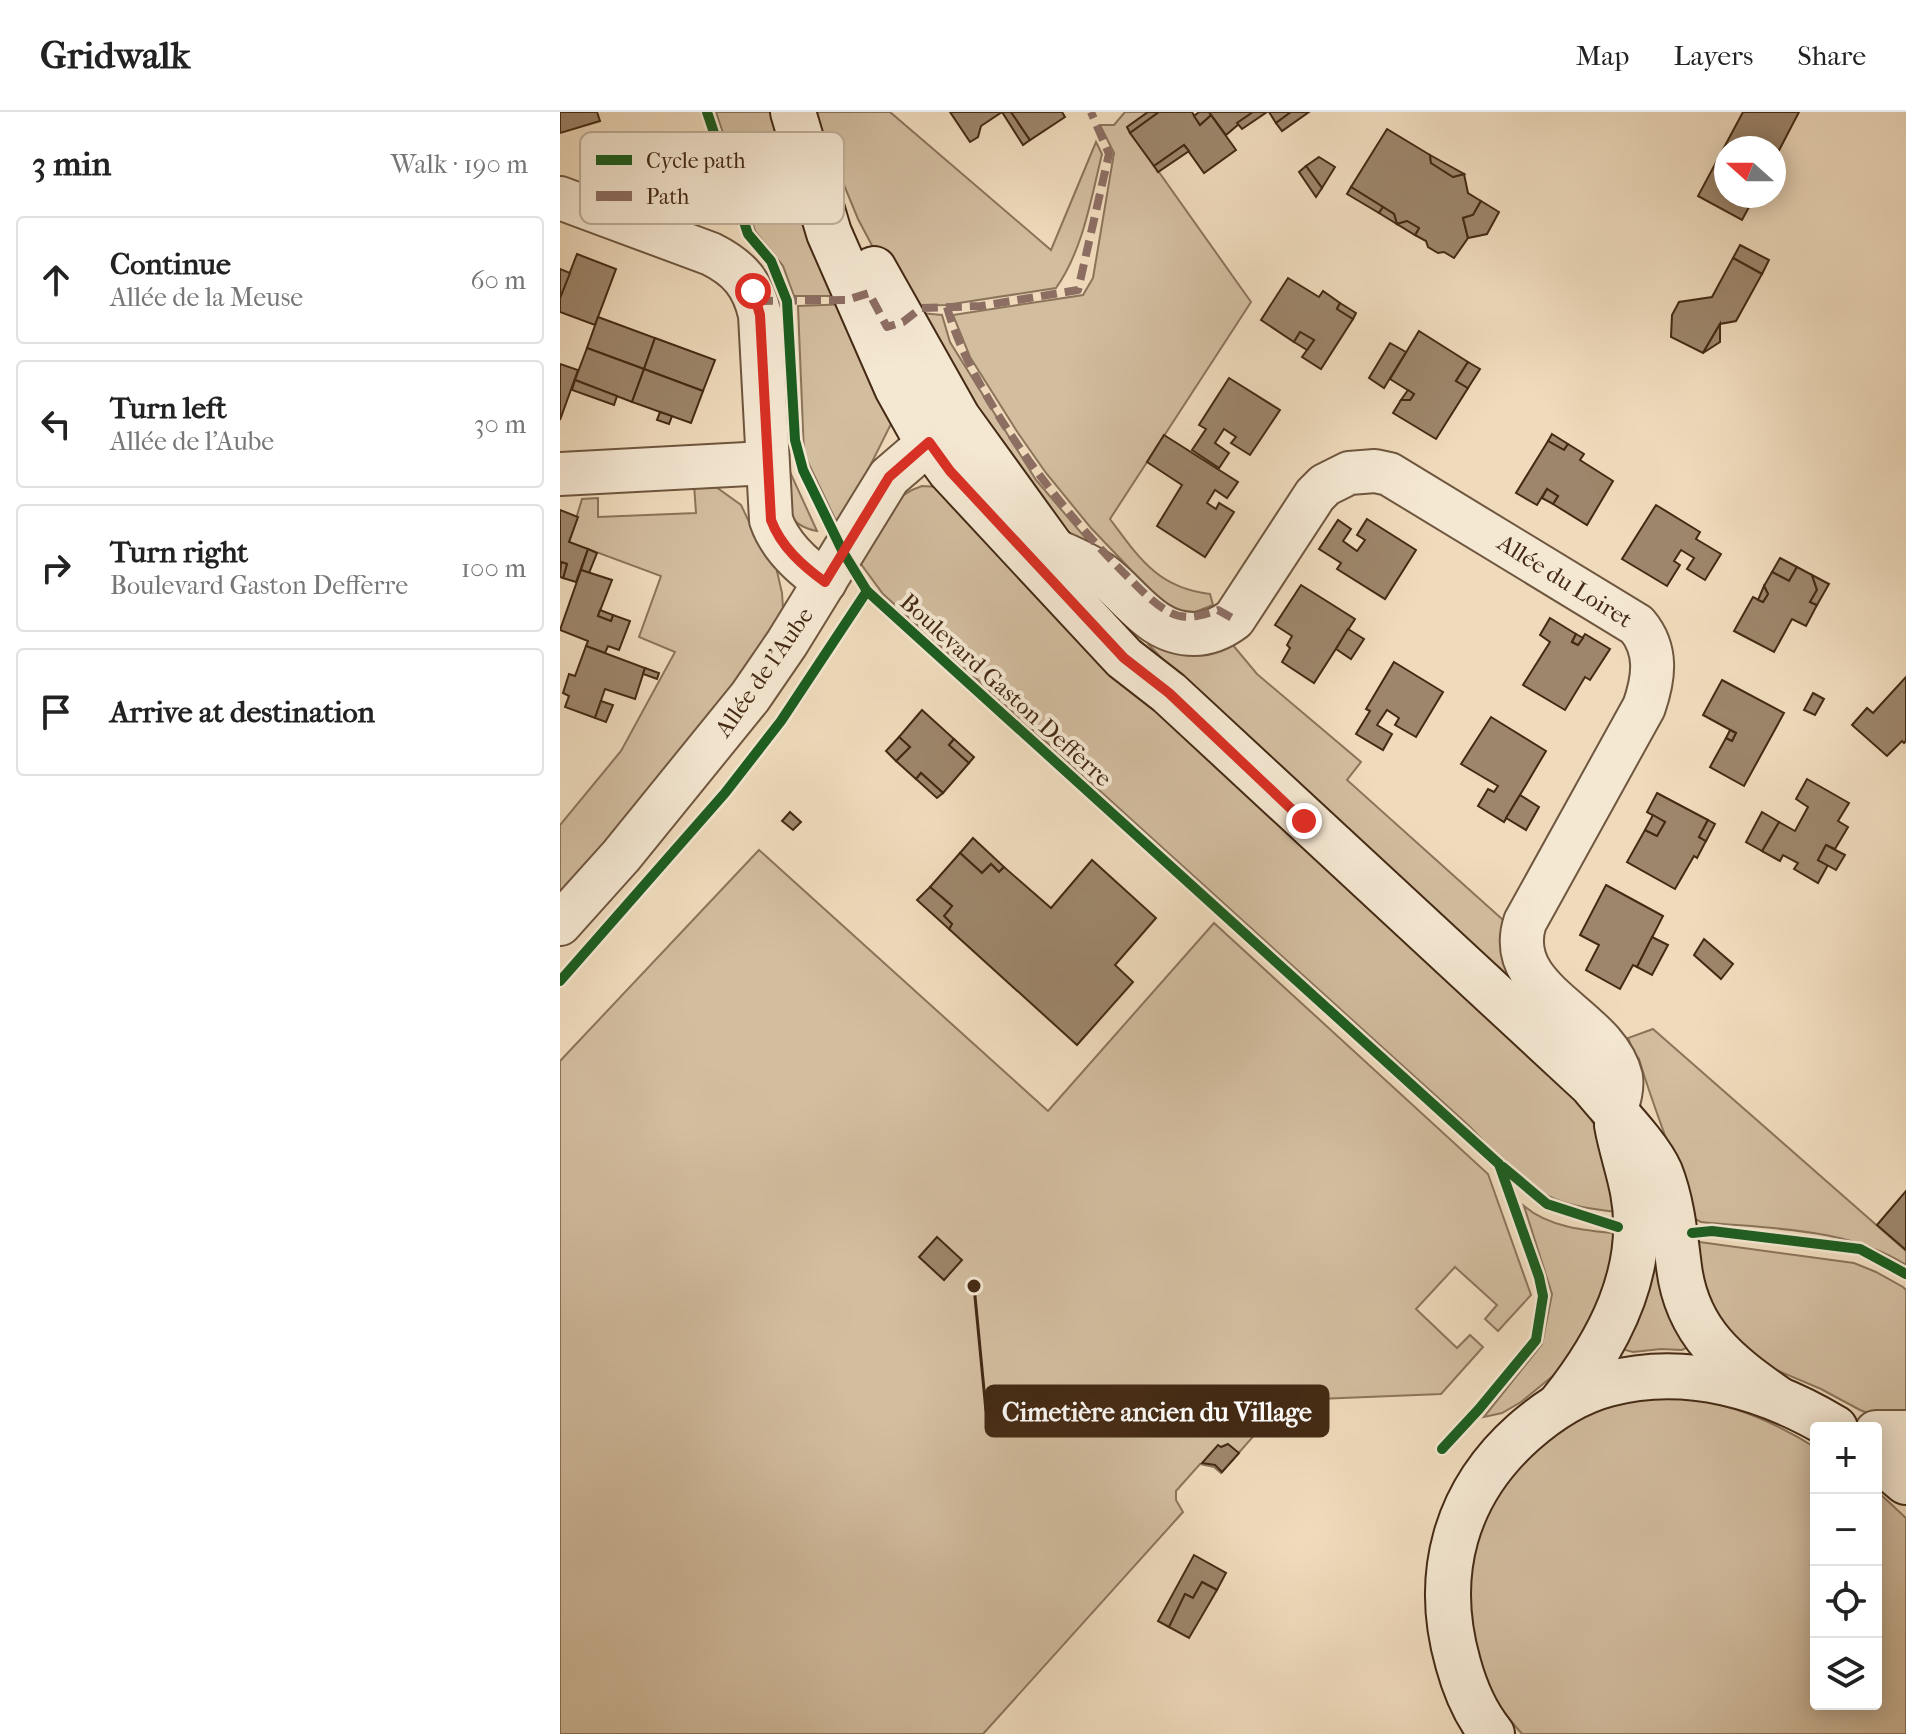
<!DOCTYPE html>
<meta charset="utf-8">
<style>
:root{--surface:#fff;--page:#f6f6f6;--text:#222;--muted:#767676;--line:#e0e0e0}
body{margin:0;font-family:"IM FELL French Canon",serif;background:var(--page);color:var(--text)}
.controls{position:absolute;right:24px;bottom:24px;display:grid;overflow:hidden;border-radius:8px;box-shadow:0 4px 20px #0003}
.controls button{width:72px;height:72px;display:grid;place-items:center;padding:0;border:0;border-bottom:2px solid var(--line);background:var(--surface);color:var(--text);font:40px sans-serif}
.compass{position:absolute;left:1154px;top:24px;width:72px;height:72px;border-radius:50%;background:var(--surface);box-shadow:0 4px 20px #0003;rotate:291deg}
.stop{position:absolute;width:24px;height:24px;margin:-18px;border:6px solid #d93025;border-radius:50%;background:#fff}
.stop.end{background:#d93025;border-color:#fff;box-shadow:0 2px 8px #0008}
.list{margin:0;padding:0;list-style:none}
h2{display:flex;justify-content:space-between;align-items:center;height:104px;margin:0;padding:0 32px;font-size:34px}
h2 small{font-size:26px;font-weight:400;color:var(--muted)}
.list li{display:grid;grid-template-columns:52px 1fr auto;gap:24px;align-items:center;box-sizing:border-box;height:128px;margin:0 16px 16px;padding:0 16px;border:2px solid var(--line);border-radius:8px}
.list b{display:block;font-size:30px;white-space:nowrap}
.list p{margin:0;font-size:26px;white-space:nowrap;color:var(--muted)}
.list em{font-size:26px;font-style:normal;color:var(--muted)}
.icon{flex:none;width:44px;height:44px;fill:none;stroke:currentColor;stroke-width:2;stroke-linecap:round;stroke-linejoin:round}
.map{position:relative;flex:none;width:1346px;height:1622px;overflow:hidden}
header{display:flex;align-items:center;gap:48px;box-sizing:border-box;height:112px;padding:0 40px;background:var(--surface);border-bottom:2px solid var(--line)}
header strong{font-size:38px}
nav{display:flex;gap:44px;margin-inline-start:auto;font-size:28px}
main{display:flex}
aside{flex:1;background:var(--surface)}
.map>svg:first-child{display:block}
.green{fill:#d2bd9f;stroke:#8b745a;stroke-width:2}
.building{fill:#9d866b;stroke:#442a14;stroke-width:2}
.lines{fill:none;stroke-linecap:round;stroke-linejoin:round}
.street-casing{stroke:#6f563e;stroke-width:46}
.secondary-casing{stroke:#442a14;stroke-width:48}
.street{stroke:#f5e8d3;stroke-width:42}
.secondary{stroke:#f5e8d3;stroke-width:44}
.quiet{stroke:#8d6e63;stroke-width:8;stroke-dasharray:16 8;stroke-linecap:butt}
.cycleway-casing{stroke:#f5e8d3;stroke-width:15}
.cycleway{stroke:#1b5e20;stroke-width:10}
.route{stroke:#d93025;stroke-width:10}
.labels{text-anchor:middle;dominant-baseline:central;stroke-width:8;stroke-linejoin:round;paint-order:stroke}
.street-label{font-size:24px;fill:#442a14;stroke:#f5e8d3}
.key{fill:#f5e8d3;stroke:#c0af9a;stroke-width:2}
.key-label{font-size:22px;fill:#442a14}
.leader{fill:none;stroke:#442a14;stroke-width:3}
.callout-dot{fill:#442a14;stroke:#f5e8d3;stroke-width:3}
.callout{fill:#442a14;stroke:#442a14;stroke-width:3}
.callout-label{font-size:26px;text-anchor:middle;font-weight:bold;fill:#fff}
</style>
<header>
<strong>Gridwalk</strong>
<nav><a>Map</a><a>Layers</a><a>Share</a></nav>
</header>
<main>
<aside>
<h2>3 min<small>Walk · 190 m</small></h2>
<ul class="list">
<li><svg class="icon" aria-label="ahead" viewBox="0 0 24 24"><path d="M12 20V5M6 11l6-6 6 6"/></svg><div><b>Continue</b><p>Allée de la Meuse</p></div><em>60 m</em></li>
<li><svg class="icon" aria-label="left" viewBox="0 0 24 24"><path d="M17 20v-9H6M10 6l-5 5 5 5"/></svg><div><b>Turn left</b><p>Allée de l'Aube</p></div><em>30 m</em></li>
<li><svg class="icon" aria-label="right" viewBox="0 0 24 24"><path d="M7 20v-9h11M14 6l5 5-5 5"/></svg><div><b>Turn right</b><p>Boulevard Gaston Defferre</p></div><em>100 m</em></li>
<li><svg class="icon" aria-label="arrive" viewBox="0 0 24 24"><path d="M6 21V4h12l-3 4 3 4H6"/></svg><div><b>Arrive at destination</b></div></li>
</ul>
</aside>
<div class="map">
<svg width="1346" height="1622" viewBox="0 0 1346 1622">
<rect width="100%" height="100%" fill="#efdbbc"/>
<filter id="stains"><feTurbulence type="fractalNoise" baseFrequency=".0025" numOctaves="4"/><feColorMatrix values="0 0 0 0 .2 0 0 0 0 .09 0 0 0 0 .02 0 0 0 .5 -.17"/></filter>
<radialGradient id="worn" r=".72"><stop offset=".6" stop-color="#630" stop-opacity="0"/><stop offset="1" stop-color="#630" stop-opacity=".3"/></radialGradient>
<g class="green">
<path d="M156,0h55l34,86 43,98h-54l-11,-30 -28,-35z"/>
<path d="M254,0h76l161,138 45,-108 6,12c-11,45 -19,96 -46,134l-110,17 -42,1 -46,-87z"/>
<path d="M565,0h23l-21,15 124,175 -141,217c29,39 48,69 100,75l3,11 -18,7 -18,-1 -22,-16 -64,-67 -45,-55 -28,-40 -48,-76 -17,-42 130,-20 10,-17 21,-125 -14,-28h14z"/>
<path d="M290,192l43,116 -41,82 -15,21 -33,-69 -6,-148z"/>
<path d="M360,201l22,2 8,27 86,138 71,83 -45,-20 -142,-225z"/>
<path d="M224,347l33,72c-40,-7 -31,-40 -33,-72z"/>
<path d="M134,372l22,3 25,18 20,42 15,20 6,26 1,15 -11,25 -16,26 -196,239v-73l61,-74 54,-99 -36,-15 22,-61 -92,-34 13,-43 16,-1v19l98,-4z"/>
<path d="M362,374l18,1 624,598 23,28 18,29 19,71c-23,-3 -48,-5 -69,-14 -35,-14 -61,-48 -87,-74l-585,-531 -25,-34c17,-30 29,-63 64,-74z"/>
<path d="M594,525l73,1 30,36 104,88 -14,18 165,148 3,58 -304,-276 -63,-66z"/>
<path d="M199,738l289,261 166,-188 274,251 43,121 -33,36 -13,-12 12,-14 -42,-38 -39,42 41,39 13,-13 13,12 -42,47 -148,6 -6,-2 -66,75 -7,-6 -14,-3 -24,27v9l7,12 -200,222h-423v-673z"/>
<path d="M1093,917l253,222v14c-60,-38 -137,-36 -205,-43l-6,-3c-18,-54 -40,-106 -56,-160l-5,-6 -6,-15z"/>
<path d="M964,1094c27,23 66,25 100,28l-43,112 -27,29 -33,27 -19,11 -18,4 58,-73 10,-50z"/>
<path d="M1132,1129l162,22 22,9 27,15 3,3v129l-28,-2 -18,-7 -39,-21 -66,-28 -42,-43z"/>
<path d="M1093,1134l35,101 -6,3 -21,-1 -28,3 -8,-2 -3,-5z"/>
<path d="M1070,1286c19,0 39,-2 57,0 45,6 91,26 129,50v256h60v-214l30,28v216h-384c-14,-16 -30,-35 -39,-55 -16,-33 -20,-103 -10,-139 6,-21 35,-67 51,-83 29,-30 68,-44 106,-59z"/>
</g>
<g class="building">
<path d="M0,0h37l3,9 -40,12z"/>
<path d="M390,0h52l-21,14 -3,11 -8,5z"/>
<path d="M442,0h9l19,28 -7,5z"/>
<path d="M451,0h51l3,5 -35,23z"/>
<path d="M588,0h11l-29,21 -3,-6z"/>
<path d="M599,0h33l8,13 11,-10 25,35 -32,23 -20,-28 -30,21 -24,-33z"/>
<path d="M639,0h10l2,3 -11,10 -6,-9z"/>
<path d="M649,0h44l-27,23z"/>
<path d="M693,0h14l-25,17 -5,-6z"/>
<path d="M709,0h22l-15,11z"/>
<path d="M731,0h18l-27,19 -6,-8z"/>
<path d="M1183,0h56l-25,48v-12h-48v48h29l-13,24 -44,-24z"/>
<path d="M827,17l43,26 1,8 22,14 11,-3 4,19 13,8 -8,14 -10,3 5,20 -14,20 -10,-6 -6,1 -10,-6 -2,-6 -11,-6 4,-7 -12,-7 -10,3 -3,-10 -43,-27z"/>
<path d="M624,33l5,6 -31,21 -4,-6z"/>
<path d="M870,43l34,19 -11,3 -22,-14z"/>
<path d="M759,45l16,10 -13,21 -16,-22z"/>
<path d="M746,54l16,22 -6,9 -17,-25z"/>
<path d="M791,75l32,20 -4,6 -32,-19z"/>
<path d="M921,89l18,11 -12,22 -19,4 -5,-20 10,-3z"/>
<path d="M823,95l11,7 3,10 -18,-11z"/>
<path d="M847,109l12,7 -4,7 -18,-11z"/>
<path d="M1180,133l29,15 -7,14 -29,-16z"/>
<path d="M17,142l39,15 -21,56 -35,-13v-14z"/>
<path d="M1173,146l29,16 -26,47 -16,3 -17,29 -32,-16 1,-22 7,-13 33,-5z"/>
<path d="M0,157l10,4 -10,25z"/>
<path d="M728,166l31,19 4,-6 17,12 -3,6 16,10 -32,50 -19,-12 12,-17 -14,-8 -6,10 -33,-22z"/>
<path d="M780,191l16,10 -3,6 -16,-10z"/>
<path d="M38,205l57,21 -11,31 -57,-21z"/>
<path d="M1160,212v18l-17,11z"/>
<path d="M859,219l49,31 -12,19 12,7 -32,51 -43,-26 8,-13h9l4,-6 -24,-15z"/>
<path d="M740,220l14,8 -7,10 -13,-8z"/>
<path d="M95,226l60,22 -12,31 -59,-22z"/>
<path d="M830,231l16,9 -22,36 -15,-10z"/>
<path d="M27,236l57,21 -12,33 -57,-22z"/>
<path d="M908,250l12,7 -12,19 -12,-7z"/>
<path d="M0,252l18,6 -18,50z"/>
<path d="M84,257l59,22 -12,32 -59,-21z"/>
<path d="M669,266l51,32 -30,45 -19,-12 5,-6 -12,-8 -9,14 14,10 -10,15 -27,-18 14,-21 -7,-4z"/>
<path d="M15,268l42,16 -3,9 -42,-15z"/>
<path d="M848,278l6,4 -4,6h-9z"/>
<path d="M100,300l12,4 -3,8 -12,-4z"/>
<path d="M992,322l16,10 -4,6 -16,-9z"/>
<path d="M604,323l74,47 -11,16 -12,-8 -8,13 9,6 3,-6 15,9 -29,45 -48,-31 25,-41 -35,-23z"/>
<path d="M988,329l16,9 4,-6 16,10 -4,6 33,21 -26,44 -34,-21 5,-8 -11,-7 -10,16 -21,-12z"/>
<path d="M987,377l11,7 -5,8 -11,-6z"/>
<path d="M1096,393l44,27 -4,7 25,15 -16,26 -18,-11 7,-11 -13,-8 -7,11 6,4 -13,21 -45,-27z"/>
<path d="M0,398l18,7 -9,25 19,7 -12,33 -13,-4 4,-14 -6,-2 -1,3z"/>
<path d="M807,407l49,31 -31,49 -48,-30 4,-6 -22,-14 19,-29 13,9 -8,12 14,10 8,-11 -8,-5z"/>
<path d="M28,437l9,4 -8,20 -8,-3z"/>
<path d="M1220,446l17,9 -8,14 -17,-9z"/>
<path d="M1,450l6,2 -4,14 -3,-1z"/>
<path d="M1237,455l15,8 5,15 -7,12 7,3 -11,21 -14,-7 -18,33 -40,-21 19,-34 10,5 5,-8 -4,-8 8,-14 17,9z"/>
<path d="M21,458l31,10 -14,36 13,5 2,-6 17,6 -11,29 -11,-4 -3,7 -19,-7 2,-5 -28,-11z"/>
<path d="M1252,463l17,9 -12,21 -7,-3 7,-12z"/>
<path d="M741,473l54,34 -41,64 -32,-21 8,-14 -3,-3 5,-9 -17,-11z"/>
<path d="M1204,474l4,8 -5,8 -5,-2z"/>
<path d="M40,498l13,5 -2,6 -13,-5z"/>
<path d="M990,506l26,16 -4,8 6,3 7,-11 25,15 -20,31 -5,-3 -20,33 -42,-25 27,-43 -10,-7z"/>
<path d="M788,517l16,10 -13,20 -15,-10z"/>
<path d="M1016,522l7,4 -5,7 -6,-3z"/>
<path d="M26,534l59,22 -10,31 -30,-10 -10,29 -30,-11 4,-11 -6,-3 6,-19 6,2z"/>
<path d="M834,550l49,30 -27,45 -21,-12 4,-7 -12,-8 -10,15 15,9 -9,16 -27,-16 14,-23 -4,-2z"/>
<path d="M85,556l14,5 -2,6 -14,-5z"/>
<path d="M1346,565v64l-2,2 -2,-2 -15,15 -35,-31 15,-17 6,5z"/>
<path d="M1162,568l62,33 -40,73 -34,-19 16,-29 6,3 4,-8 -33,-18z"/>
<path d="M1253,581l11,6 -9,16 -11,-5z"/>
<path d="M41,589l12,4 -7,17 -11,-4z"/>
<path d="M362,598l32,29 -5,6 20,18 -26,30 -22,-20 -5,6 -20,-18 14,-14 -11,-10z"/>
<path d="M931,605l55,34 -42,71 -26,-16 10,-17 6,3 4,-6 -37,-22z"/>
<path d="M1170,618l6,3 -4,8 -6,-3z"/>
<path d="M339,625l11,10 -14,14 -10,-10z"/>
<path d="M394,627l20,18 -5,6 -20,-18z"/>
<path d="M361,661l22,20 -6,5 -21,-19z"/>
<path d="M1247,667l42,24 -11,18 10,6 -13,22 -9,-4 -8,15 10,5 -10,18 -24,-14 4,-6 -15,-8 -3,6 -18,-10 17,-29 16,9 13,-24 -12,-8z"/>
<path d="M1097,681l51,27 -9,17 7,4 -9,17 -3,-2 -19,33 -48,-27 18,-32 12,6 8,-14 -18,-10z"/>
<path d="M960,683l19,12 -13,23 -20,-12z"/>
<path d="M230,700l11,10 -8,8 -11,-9z"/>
<path d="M1202,700l17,10 -17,29 -16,-9z"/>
<path d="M1093,703l12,7 -8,14 -12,-6z"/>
<path d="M1148,708l7,4 -9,17 -7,-4z"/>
<path d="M413,726l31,29 -5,5 -8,-8 -9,9 -22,-20z"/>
<path d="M1266,733l19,10 -9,15 -18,-10z"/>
<path d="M400,741l22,20 9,-9 8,8 5,-5 47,41 41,-48 64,58 -41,47 18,17 -56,63 -128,-116 3,-5 -8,-8 8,-10 -22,-19z"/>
<path d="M1046,773l57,31 -26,51 -4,-2 -13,24 -34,-19 13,-25 -19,-10z"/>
<path d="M370,775l22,19 -8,10 8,8 -3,5 -32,-29z"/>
<path d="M1092,825l16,8 -16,30 -15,-8z"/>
<path d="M1144,827l29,25 -12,15 -27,-24z"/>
<path d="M1346,1079v59l-29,-25z"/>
<path d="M377,1125l25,23 -18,20 -25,-23z"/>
<path d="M668,1332l11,9 -17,19 -7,-7 -13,-2 16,-18 3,2z"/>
<path d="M634,1443l32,18 -9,17 -15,-8 -9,16 -8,-4 -16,33 -11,-6z"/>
<path d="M642,1470l15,8 -28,48 -20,-11 16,-33 8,4z"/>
</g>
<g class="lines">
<defs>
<g id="street">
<path d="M0,86l151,56c28,14 42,30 49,61l11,205c9,26 32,47 54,62"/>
<path d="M0,362l206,-11"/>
<path d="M493,437c16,8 35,15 50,26 30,23 49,59 91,59 15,0 28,-6 40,-15l81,-124 10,-10 24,-12 26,-2 14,3 248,151c21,25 17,53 7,82l-119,215c-23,71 82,94 96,155 2,12 -3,26 -6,37"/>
<path d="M0,812l61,-68 129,-159 37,-54 102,-166 65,-56"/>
<path d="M1316,1320h30"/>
</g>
<g id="secondary">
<path d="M233,0l36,121 68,155 24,43 29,40 174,187 45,35 423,392c19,24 56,60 68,87 12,30 15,64 19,95 8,66 49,97 99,132"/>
<path d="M314,157l84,149 94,130"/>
<path d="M1001,1291c47,-59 87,-132 72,-211 -4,-22 -12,-44 -16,-67"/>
<path d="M1316,1345l30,25"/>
<path d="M932,1622c-17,-21 -27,-45 -34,-71 -25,-88 -3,-170 66,-231 24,-21 53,-40 84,-48 78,-21 159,3 227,44"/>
</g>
</defs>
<use href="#street" class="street-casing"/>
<use href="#secondary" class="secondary-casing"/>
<use href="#street" class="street"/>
<use href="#secondary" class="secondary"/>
<g class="quiet">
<path d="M197,189l90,-1 22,-7 18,34 16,-5 18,-14 60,-2 97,-16 31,-136 -18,-42"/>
<path d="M387,195c24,88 117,208 182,271 13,13 26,27 42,35 16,8 31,2 47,-3l16,9"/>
</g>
<defs>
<g id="cycleway">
<path d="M147,0l41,122 23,27 16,40 8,139 8,30 40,82 24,39 632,573 40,113 4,19 -7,44 -57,69 -37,40"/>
<path d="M0,869l165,-188 56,-72 86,-130"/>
<path d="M943,1055l44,37 71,23"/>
<path d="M1132,1121l20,-2 148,18 46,25"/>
</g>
</defs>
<use href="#cycleway" class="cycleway-casing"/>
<use href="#cycleway" class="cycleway"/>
</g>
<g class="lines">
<path class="route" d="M193,179l7,24 11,205c10,27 32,46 54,62l64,-105 40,-35 21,29 174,187 45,35 135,128"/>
</g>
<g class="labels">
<g class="street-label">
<text transform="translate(1005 469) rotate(32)">Allée du Loiret</text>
<text transform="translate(204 560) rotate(-55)">Allée de l'Aube</text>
<text transform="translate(446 578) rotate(42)">Boulevard Gaston Defferre</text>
</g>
</g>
<rect x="20" y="20" width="264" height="92" rx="12" class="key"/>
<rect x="36" y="43" width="36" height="10" fill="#1b5e20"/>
<rect x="36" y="79" width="36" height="10" fill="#8d6e63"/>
<g class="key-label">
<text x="86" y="56">Cycle path</text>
<text x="86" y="92">Path</text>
</g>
<path class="leader" d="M414 1174L426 1299"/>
<circle class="callout-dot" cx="414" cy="1174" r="8"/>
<rect class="callout" x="426" y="1274" width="342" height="50" rx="8"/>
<g class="callout-label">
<text x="597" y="1309">Cimetière ancien du Village</text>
</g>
<rect width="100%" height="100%" filter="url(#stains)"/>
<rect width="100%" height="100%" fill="url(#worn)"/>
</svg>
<div class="controls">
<button>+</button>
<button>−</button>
<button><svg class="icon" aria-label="locate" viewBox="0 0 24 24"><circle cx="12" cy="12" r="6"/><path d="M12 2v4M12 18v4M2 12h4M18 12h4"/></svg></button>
<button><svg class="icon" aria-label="layers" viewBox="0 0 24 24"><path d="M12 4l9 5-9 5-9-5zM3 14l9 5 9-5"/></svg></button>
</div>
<svg class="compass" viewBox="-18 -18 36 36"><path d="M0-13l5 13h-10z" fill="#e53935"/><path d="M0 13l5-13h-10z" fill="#767676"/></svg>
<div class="stop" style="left:193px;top:179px"></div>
<div class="stop end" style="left:744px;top:709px"></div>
</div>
</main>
